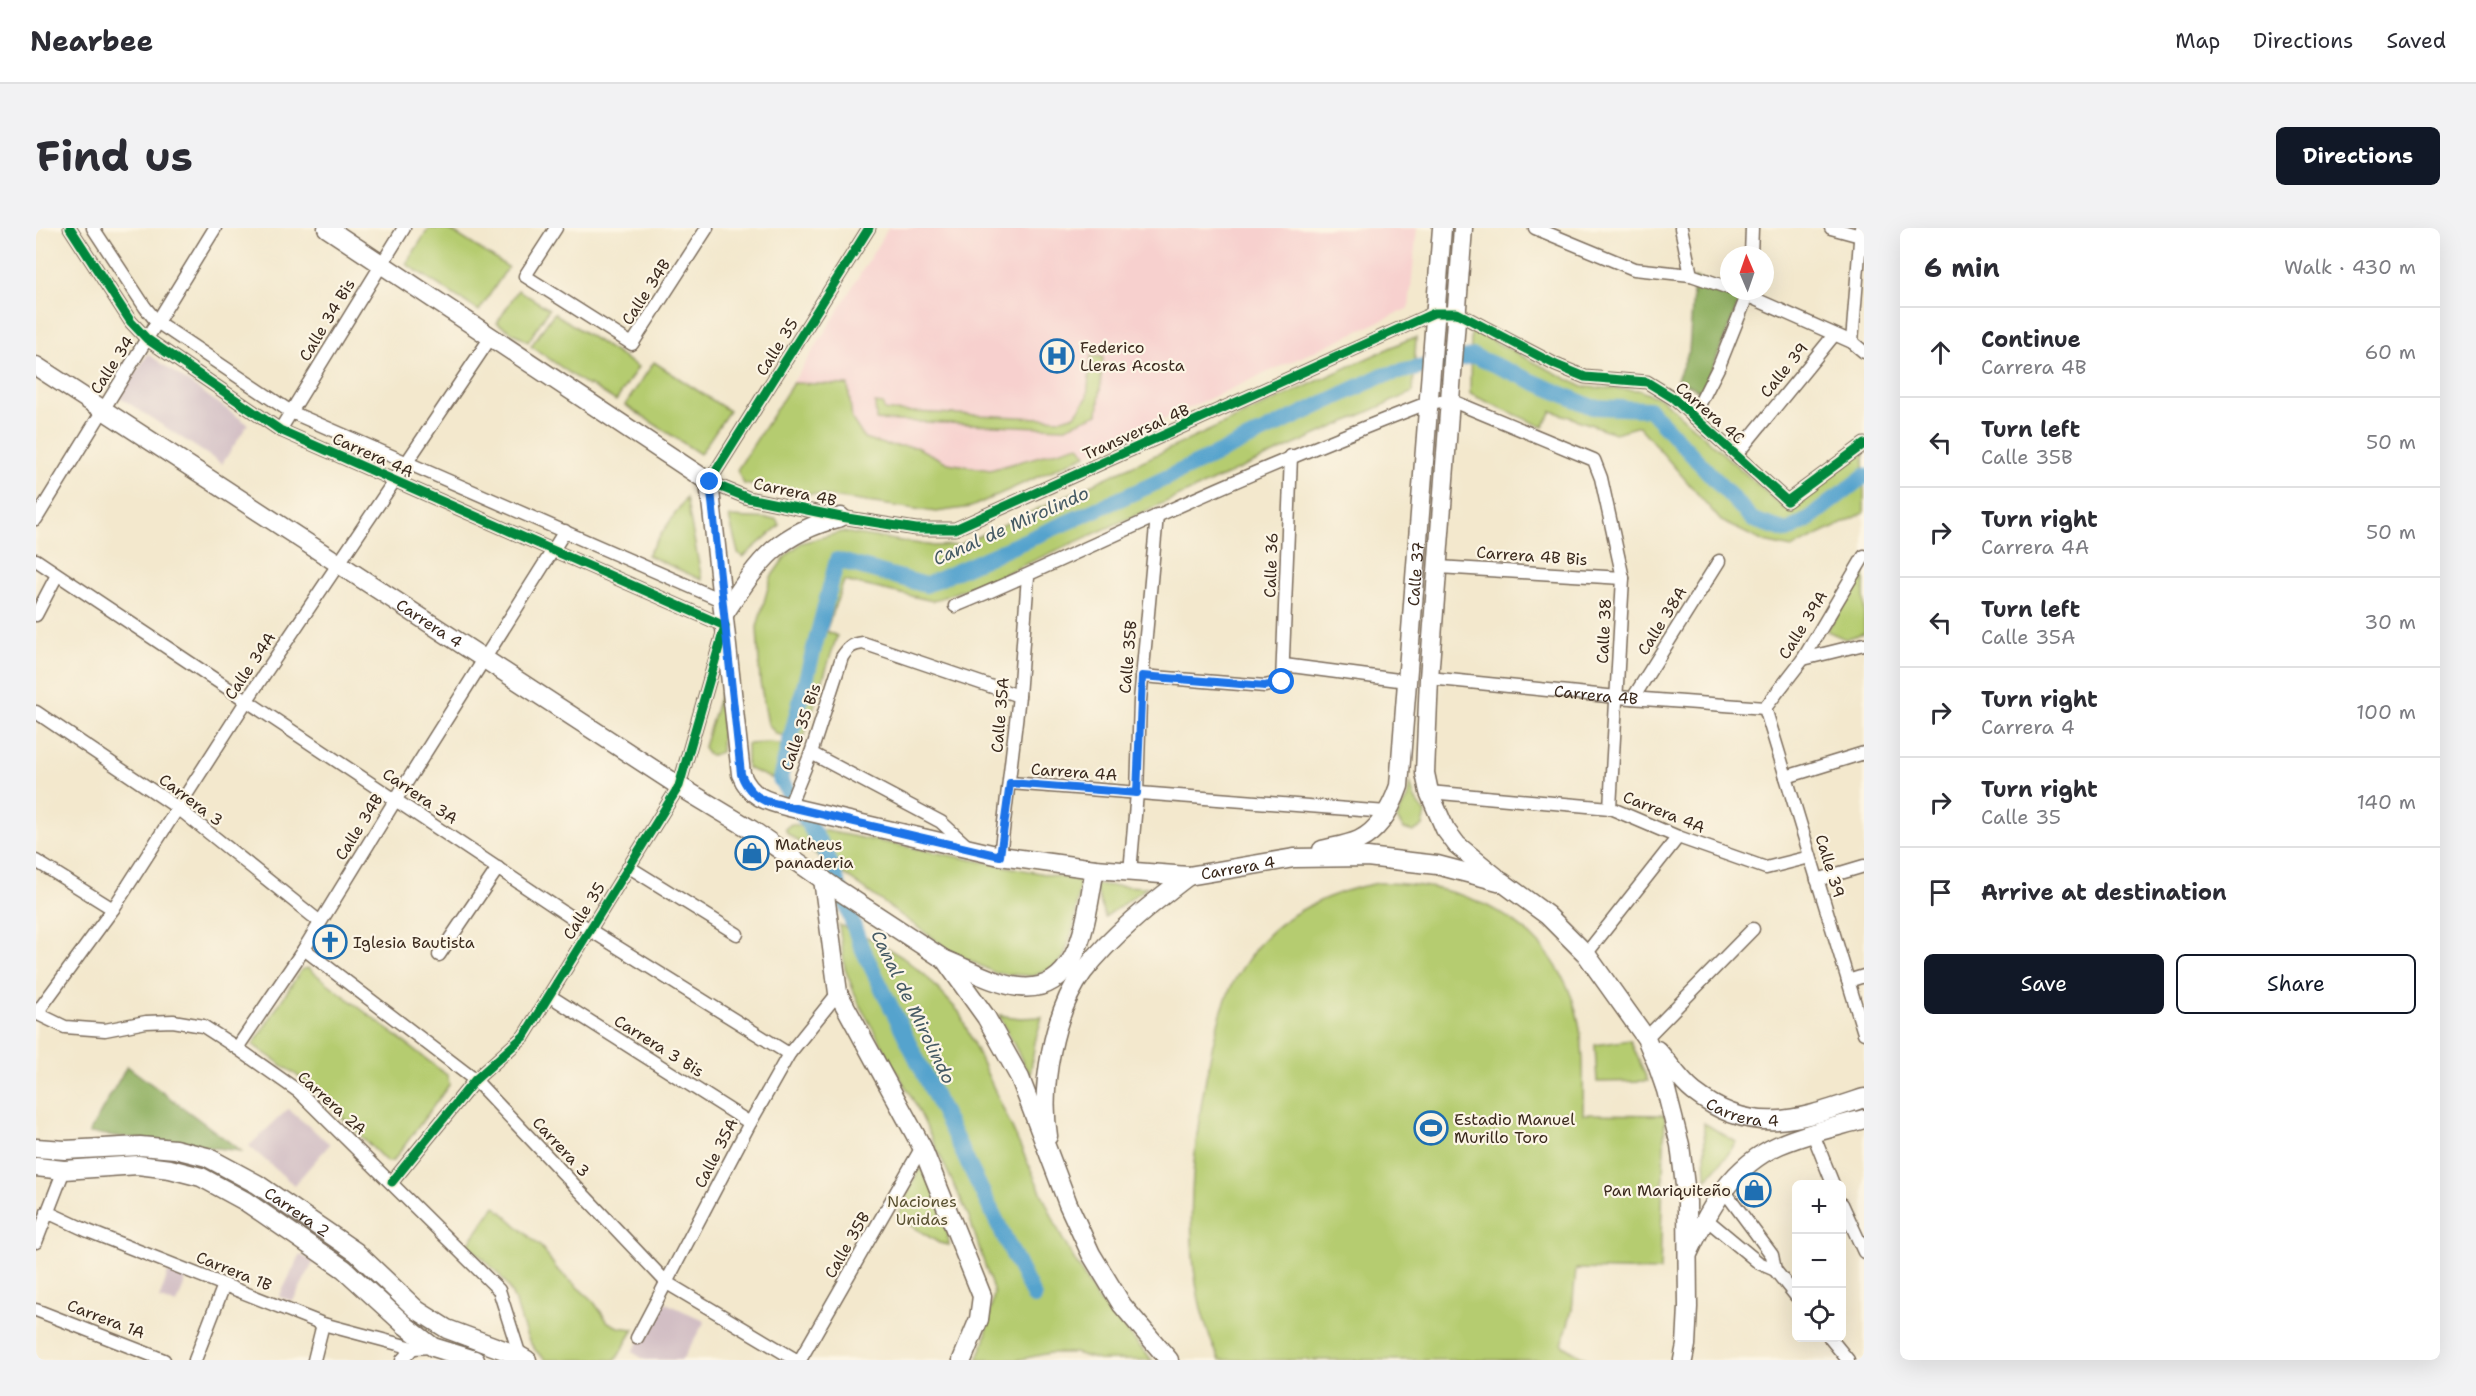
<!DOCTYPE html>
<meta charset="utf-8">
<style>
:root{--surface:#fff;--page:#f2f2f3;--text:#2b2b33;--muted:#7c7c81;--line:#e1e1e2;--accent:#111827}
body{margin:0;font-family:"Shantell Sans",sans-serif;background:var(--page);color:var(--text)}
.controls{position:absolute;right:18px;bottom:18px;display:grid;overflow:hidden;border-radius:9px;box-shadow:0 6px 24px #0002}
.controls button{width:54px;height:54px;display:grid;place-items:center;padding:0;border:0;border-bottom:2px solid var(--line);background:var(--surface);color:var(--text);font:30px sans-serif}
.compass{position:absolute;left:1684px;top:18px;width:54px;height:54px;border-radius:50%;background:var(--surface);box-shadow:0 6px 24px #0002;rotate:358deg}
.stop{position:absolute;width:18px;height:18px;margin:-14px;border:4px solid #1a73e8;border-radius:50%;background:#fff}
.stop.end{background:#1a73e8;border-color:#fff;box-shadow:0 2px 6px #0008}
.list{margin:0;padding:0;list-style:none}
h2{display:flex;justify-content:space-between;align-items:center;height:78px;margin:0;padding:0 24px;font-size:26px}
h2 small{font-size:20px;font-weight:400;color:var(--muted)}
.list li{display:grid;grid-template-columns:39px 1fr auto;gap:18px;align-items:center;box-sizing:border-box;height:90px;padding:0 24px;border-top:2px solid var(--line)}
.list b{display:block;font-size:22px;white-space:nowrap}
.list p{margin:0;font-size:20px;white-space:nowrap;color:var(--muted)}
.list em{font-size:20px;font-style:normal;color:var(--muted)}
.actions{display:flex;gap:12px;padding:18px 24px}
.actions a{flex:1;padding:14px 0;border:2px solid var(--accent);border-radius:9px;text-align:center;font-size:21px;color:var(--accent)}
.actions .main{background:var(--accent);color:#fff}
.icon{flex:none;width:33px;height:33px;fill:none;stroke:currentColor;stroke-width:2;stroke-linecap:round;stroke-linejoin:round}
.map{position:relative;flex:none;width:1828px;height:1132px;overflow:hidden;border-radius:9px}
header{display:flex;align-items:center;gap:36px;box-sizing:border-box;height:84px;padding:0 30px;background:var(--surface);border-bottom:2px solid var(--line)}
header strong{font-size:28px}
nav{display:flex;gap:33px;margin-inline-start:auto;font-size:21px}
.intro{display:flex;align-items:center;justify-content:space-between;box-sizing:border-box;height:144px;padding:0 36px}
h1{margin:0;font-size:42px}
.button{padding:15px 27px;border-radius:9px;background:var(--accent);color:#fff;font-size:21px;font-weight:700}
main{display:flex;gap:36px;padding:0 36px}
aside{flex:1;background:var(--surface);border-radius:9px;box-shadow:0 6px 24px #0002}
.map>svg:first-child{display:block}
.built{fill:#f7d0ce}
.industrial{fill:#d2bec4}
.green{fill:#b5cc70;stroke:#787b47;stroke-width:1.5}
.forest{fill:#90b062;stroke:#666d40;stroke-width:1.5}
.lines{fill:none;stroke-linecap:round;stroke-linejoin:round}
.canal{stroke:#54a3cd;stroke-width:16}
.street-casing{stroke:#7b6c5b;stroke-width:15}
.secondary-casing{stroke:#7b6c5b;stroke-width:21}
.street{stroke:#fff;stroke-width:12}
.secondary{stroke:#fff;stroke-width:18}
.cycleway-casing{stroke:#fcf5e5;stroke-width:13}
.cycleway{stroke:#00873e;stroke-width:9}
.route{stroke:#1a73e8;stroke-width:8}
.labels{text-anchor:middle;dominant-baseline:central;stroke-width:4.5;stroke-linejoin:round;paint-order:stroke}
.street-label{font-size:16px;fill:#3b2a1e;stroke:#fcf5e5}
.poi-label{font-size:16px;fill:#3b2a1e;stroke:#fcf5e5;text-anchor:start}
.park-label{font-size:16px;fill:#5a5232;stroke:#fcf5e5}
.water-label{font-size:18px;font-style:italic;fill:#455a64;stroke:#fcf5e5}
</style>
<header>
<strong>Nearbee</strong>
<nav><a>Map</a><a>Directions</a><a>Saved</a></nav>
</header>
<div class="intro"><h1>Find us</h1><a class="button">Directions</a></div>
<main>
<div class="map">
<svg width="1828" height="1132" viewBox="0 0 1828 1132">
<rect width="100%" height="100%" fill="#fcf5e5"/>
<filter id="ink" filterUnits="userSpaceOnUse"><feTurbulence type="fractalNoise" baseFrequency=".0167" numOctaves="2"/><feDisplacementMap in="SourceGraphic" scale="12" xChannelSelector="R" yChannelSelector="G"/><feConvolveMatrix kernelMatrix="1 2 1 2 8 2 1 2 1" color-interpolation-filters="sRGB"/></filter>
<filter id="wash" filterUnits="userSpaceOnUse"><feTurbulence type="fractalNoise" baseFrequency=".008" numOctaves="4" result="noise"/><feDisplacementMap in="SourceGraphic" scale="24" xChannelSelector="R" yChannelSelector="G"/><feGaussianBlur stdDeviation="1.35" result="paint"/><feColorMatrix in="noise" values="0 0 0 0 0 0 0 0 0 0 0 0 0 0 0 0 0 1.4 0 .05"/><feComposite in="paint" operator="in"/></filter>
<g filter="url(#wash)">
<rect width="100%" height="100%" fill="#f3e8cd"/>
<path class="built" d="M852,0h529l-8,80 -438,199 -35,5 -192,-28 -7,-14 90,-141z"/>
<g class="industrial">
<path d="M112,126l100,70 -26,40 -103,-67z"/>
<path d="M252,881l42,35 -36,41 -45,-39z"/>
<path d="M264,1027l14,6 -21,40 -14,-4z"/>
<path d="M134,1039l18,7 -11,30 -18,-5z"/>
<path d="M628,1074l41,19 -23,39h-37l-13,-8z"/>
</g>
<g class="green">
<path d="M393,0h18l61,39 -29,44 -73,-47z"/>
<path d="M482,62l31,19 -21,33 -31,-19z"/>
<path d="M518,85l84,54 -22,34 -27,-17 -1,2 -57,-40z"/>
<path d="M1435,102l112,57 55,3 24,9 123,110 79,-57v61l-72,35 -28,-6 -43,-21 -82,-95 -24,7 -63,-22 -9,16 -73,-33z"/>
<path d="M1380,110l-3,54 -414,184 -66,25 -89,-20 -18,50 11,5 -33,101 -9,1 -19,-4 -8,-10 -8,-42 -3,-55 14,-50 14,-20 16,-14 41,-11 92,14 25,-1 448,-205z"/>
<path d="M1055,128l12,1 -5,57 -35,14 -187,-8 -1,-17 8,1 1,6 8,1 170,8 13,-4 12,-17z"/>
<path d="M618,134l75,49 -29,43 -75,-49z"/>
<path d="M757,155l55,2 4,34 12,19 22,7 30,2 32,16 42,7 89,-25 7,10 -115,52 -35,5 -192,-28 -7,-14z"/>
<path d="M650,270l16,82 -55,-25z"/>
<path d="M693,289l47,2 4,6 -37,32 -5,-4z"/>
<path d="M1828,342v63l-19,6 -18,-8z"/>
<path d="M684,466h3l-2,58 -9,3 -5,-1 -3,-7z"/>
<path d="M733,515l27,3 -11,14 -1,17 -14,1 -23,-10v-24z"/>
<path d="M1374,554l5,17 11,15 -3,12 -10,6 -9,-3 -7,-10 3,-9 7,-11z"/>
<path d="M755,596l289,57 -6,45 -10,31 -11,11 -20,8 -38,-3 -44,-22 -163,-117 -3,-5z"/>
<path d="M1342,655c88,-1 175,39 199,131 8,32 6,67 6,100l82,1 -5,156 -84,-2 -4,41 -10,35 27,15h-369c-42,-80 -30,-196 -14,-282 6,-30 12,-63 25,-91 6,-13 17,-27 25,-39 28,-36 78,-57 122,-65z"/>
<path d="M1059,657l52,2 -42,30z"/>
<path d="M803,697l37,16 26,16 24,19 33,36 104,228 33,57 56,63h-53l-25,-7h-24l-33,7h-40l8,-20 9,-47 -25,-76 -52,-110 -58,-103 -14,-35z"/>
<path d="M272,740l140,108 1,9 -56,76 -6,1 -79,-79 -55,-38 48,-75z"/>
<path d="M963,787l21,3 22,-1 -7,25 -5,34z"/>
<path d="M1594,812l18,41 -51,1 -2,-37z"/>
<path d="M1668,895l32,19 -10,15 -20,22z"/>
<path d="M884,939c15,21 27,52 29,78l-10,-2 -42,-26z"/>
<path d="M459,978l47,42 14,20 37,33 15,21 10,5 16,2 -18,31h-70c-27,-19 -22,-49 -39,-75 -9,-15 -27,-28 -39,-41z"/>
</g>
<g class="forest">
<path d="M1658,50l48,16 -39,99 -26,-14 12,-28z"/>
<path d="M91,838l114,85 -152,-18z"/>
</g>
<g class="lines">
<path class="canal" d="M998,1069l-173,-351 -34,-92 -47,-75 57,-219 89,25 223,-99 232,-110 93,-20 118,51 57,2 104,111 34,11 19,-10 58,-45"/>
</g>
</g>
<g filter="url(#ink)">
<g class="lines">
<defs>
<g id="street">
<path d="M34,0l61,94 16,17 133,91 445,196 -46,160 -155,250 -49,44 -83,102"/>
<path d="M57,0l52,79 12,15 134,90 432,189"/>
<path d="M520,0l-31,48 107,68 75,-116"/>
<path d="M833,0l-160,254 39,16 93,19 75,12h39l479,-216h23l99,52 29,12 62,5 26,16 114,103 77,-57"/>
<path d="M1499,0l99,41 57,6 38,13"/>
<path d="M1645,0l10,47"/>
<path d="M1795,0l33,9"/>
<path d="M1715,27l1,-27"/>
<path d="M1701,63l115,51 12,10"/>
<path d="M1816,114l9,-114"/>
<path d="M1657,189l26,-51 30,-75"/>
<path d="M244,202l124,-202"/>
<path d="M1700,227l98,-120"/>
<path d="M0,291l179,-291"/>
<path d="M0,332l554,370 199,124"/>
<path d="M1402,339l185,11"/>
<path d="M919,378c69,-28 136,-61 204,-91 88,-40 178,-77 268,-112l23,-3 144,60 7,18 22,100 -13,230"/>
<path d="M0,387l21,-40"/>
<path d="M1767,431l61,-15"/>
<path d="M1248,437l122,16"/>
<path d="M1106,448l123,10 17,-4 9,-226"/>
<path id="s1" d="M1393,450l188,19 148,11"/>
<path d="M1597,470l86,-137"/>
<path d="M1729,480l99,325"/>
<path d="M1729,480l38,-49 61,-103"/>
<path d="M0,484l142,96 142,114"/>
<path d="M775,525l130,69 28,26"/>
<path d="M1750,549l78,-24"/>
<path d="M974,555l377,29"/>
<path d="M1393,564l181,16 68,29 88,31 44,-11"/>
<path d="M753,579l22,-54 31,-96c6,-9 10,-13 21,-14l156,53"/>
<path d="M964,628l19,-160 9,-120"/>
<path d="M0,633l77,48"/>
<path d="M593,639l108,67"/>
<path d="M1094,644l7,-79 3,-92 17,-186"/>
<path d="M1781,652l47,-14"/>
<path d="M268,721l171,131 192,203 129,77"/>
<path d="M1550,726l92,-117"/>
<path d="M403,727l59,-87"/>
<path d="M1812,753l16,-5"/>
<path d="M514,768l200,127"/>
<path d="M0,785l29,14 40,3 41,-8 27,-1 30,5 34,22 61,43 201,199 21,66"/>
<path d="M0,786l77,-105 134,-209 244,-363"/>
<path d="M1610,810l107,-109"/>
<path d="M201,820l67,-99 92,-150 169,-268"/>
<path d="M1777,906l20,50"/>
<path d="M1687,961l49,66 3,15"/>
<path d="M1806,976l22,48"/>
<path d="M11,984l41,19 235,93 90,24 20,-1"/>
<path d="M1669,990l54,45 16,7 21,26"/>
<path d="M0,1014l28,-72"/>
<path d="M0,1082l128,50"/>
<path d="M601,1110l113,-215 39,-69 49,-61"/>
<path d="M1794,1110l18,22"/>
<path d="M159,1132l29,-75"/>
<path d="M278,1132l9,-36"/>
<path d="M366,1132l11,-12"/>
<path d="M764,1132l122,-213"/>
</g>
<g id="secondary">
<path id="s2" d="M291,0l382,254 32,292c9,23 25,27 48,33l211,49 95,13 93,7 106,-18 73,-1 70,8 65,17 45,33 39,39 60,84 11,26 9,26 14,55 7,57 1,105 -2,38 -3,15"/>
<path d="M1427,0l-34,450 -4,95 4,19 16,37 12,16 39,32"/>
<path id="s3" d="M0,138l643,420 73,44 83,58 110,72 41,57 34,61 48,126 23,50 31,51 47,55"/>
<path d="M688,386c36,-54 52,-80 117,-97"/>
<path id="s4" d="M1286,622c12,-3 26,-5 37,-10 21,-10 33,-34 40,-54l43,-558"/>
<path d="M787,651l15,114 84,154 60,149 -3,23 -17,41"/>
<path d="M909,732c23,9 50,24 74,27 64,7 67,-75 76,-118"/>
<path id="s5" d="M1621,822c13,14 22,30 37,42 59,46 107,27 170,6"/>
<path d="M1012,908c-8,-49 5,-123 35,-164 30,-38 67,-67 105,-96"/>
<path id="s6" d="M0,920l29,2 75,-4 35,3 32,8 50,27 99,68 61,58 30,19 73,27 7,4"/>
<path d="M0,939l28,3 74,-5 32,4 31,8 44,24 99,68 62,57 27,21 42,13"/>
<path d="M1653,1024c21,-45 43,-86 90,-107 27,-12 57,-18 85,-26"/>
</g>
</defs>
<use href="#street" class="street-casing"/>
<use href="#secondary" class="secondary-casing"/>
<use href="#street" class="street"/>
<use href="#secondary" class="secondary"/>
<defs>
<g id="cycleway">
<path d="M34,0l61,94 16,17 133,91 445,196 -46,160 -155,250 -49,44 -83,102"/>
<path d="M833,0l-160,254 39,16 93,19 75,12h39l479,-216h23l99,52 29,12 62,5 26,16 114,103 77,-57"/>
</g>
</defs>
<use href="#cycleway" class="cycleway-casing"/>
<use href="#cycleway" class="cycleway"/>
</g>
</g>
<g class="lines" filter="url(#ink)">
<path class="route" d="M674,254l31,292c5,13 11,20 24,27l235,55 10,-73 127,10 5,-117 123,10 17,-4"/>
</g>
<defs>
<symbol id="hospital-ring" viewBox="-11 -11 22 22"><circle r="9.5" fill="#fcf5e5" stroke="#1f6fb2" stroke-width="1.5"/><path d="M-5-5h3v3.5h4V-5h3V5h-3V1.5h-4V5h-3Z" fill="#1f6fb2"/></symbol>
<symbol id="shop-ring" viewBox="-11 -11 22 22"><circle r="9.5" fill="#fcf5e5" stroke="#1f6fb2" stroke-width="1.5"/><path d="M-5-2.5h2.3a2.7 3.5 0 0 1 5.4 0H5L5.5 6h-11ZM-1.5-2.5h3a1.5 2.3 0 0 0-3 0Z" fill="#1f6fb2"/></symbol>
<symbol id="church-ring" viewBox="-11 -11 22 22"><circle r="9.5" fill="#fcf5e5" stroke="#1f6fb2" stroke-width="1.5"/><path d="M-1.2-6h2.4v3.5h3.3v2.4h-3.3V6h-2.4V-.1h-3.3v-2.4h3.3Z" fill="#1f6fb2"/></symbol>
<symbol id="stadium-ring" viewBox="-11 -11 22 22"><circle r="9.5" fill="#fcf5e5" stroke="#1f6fb2" stroke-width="1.5"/><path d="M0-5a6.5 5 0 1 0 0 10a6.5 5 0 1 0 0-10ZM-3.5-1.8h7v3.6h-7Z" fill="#1f6fb2"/></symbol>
</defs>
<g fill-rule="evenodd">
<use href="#hospital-ring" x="1002" y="109" width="38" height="38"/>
<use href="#shop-ring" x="697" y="606" width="38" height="38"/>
<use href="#church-ring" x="275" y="695" width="38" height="38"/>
<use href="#stadium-ring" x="1376" y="881" width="38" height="38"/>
<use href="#shop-ring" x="1699" y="943" width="38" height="38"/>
</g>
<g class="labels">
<g class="street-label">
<text transform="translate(610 64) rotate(-57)">Calle 34B</text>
<text transform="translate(291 92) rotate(-59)">Calle 34 Bis</text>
<text transform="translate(741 119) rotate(-58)">Calle 35</text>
<text transform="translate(76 137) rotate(-57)">Calle 34</text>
<text transform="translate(1748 142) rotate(-51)">Calle 39</text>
<text transform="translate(1674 185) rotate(41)">Carrera 4C</text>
<text transform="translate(1100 204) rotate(-24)">Transversal 4B</text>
<text transform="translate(337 227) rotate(24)">Carrera 4A</text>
<text transform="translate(759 264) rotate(12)">Carrera 4B</text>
<text transform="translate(1496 328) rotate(4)">Carrera 4B Bis</text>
<text transform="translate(1235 337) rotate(-88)">Calle 36</text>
<text stroke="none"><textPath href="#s4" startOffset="320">Calle 37</textPath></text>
<text transform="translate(1626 393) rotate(-58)">Calle 38A</text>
<text stroke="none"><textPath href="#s3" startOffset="470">Carrera 4</textPath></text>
<text transform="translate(1767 397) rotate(-58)">Calle 39A</text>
<text transform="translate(1568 403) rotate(-87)">Calle 38</text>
<text transform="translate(1092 429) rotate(-85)">Calle 35B</text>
<text transform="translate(214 438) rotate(-56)">Calle 34A</text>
<text stroke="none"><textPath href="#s1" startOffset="168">Carrera 4B</textPath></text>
<text transform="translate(964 487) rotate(-85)">Calle 35A</text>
<text transform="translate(765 499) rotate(-71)">Calle 35 Bis</text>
<text transform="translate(1038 544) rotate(4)">Carrera 4A</text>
<text transform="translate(384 568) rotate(34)">Carrera 3A</text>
<text transform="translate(155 572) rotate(37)">Carrera 3</text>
<text transform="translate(1628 584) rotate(22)">Carrera 4A</text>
<text transform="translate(323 599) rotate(-58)">Calle 34B</text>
<text transform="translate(1794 638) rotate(73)">Calle 39</text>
<text stroke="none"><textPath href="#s2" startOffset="1270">Carrera 4</textPath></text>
<text transform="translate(548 683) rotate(-58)">Calle 35</text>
<text transform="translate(623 818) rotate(32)">Carrera 3 Bis</text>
<text transform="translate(296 875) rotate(42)">Carrera 2A</text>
<text stroke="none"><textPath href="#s5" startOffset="110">Carrera 4</textPath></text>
<text transform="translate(525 919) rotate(47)">Carrera 3</text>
<text transform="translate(680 925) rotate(-63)">Calle 35A</text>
<text stroke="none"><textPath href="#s6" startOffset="278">Carrera 2</textPath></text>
<text transform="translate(811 1017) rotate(-60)">Calle 35B</text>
<text transform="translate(198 1043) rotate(22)">Carrera 1B</text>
<text transform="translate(70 1091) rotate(21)">Carrera 1A</text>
</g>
<g class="poi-label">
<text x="1044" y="119">Federico<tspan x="1044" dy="18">Lleras Acosta</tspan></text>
<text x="739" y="616">Matheus<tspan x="739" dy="18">panaderia</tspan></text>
<text x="317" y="714">Iglesia Bautista</text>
<text x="1418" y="891">Estadio Manuel<tspan x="1418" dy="18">Murillo Toro</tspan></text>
<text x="1695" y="962" text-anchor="end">Pan Mariquiteño</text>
</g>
<g class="park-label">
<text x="886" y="973">Naciones<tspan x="886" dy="18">Unidas</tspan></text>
</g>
<g class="water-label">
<text transform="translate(975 298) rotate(-24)">Canal de Mirolindo</text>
<text transform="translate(877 779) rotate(64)">Canal de Mirolindo</text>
</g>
</g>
</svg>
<div class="controls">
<button>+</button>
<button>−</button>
<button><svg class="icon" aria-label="locate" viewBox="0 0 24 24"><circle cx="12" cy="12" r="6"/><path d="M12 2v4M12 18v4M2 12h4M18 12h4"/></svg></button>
</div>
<svg class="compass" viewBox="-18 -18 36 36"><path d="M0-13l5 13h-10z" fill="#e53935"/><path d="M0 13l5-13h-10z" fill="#7c7c81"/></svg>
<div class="stop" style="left:1246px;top:454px"></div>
<div class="stop end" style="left:674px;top:254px"></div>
</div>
<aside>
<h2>6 min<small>Walk · 430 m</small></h2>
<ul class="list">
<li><svg class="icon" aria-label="ahead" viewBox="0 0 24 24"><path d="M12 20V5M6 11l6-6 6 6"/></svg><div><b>Continue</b><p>Carrera 4B</p></div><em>60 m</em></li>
<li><svg class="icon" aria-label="left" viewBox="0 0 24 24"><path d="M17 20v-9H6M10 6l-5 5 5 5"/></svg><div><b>Turn left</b><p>Calle 35B</p></div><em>50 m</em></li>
<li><svg class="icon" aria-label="right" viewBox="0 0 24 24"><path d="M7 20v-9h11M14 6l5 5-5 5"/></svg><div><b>Turn right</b><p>Carrera 4A</p></div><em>50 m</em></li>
<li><svg class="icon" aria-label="left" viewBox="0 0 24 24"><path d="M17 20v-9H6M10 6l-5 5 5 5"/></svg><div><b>Turn left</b><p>Calle 35A</p></div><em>30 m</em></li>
<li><svg class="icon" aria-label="right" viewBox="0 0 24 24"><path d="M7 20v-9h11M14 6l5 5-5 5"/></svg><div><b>Turn right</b><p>Carrera 4</p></div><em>100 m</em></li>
<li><svg class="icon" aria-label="right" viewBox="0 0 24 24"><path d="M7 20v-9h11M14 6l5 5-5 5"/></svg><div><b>Turn right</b><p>Calle 35</p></div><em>140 m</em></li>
<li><svg class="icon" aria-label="arrive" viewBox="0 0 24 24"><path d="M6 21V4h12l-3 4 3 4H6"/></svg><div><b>Arrive at destination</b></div></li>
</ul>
<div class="actions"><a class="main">Save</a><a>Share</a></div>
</aside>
</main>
